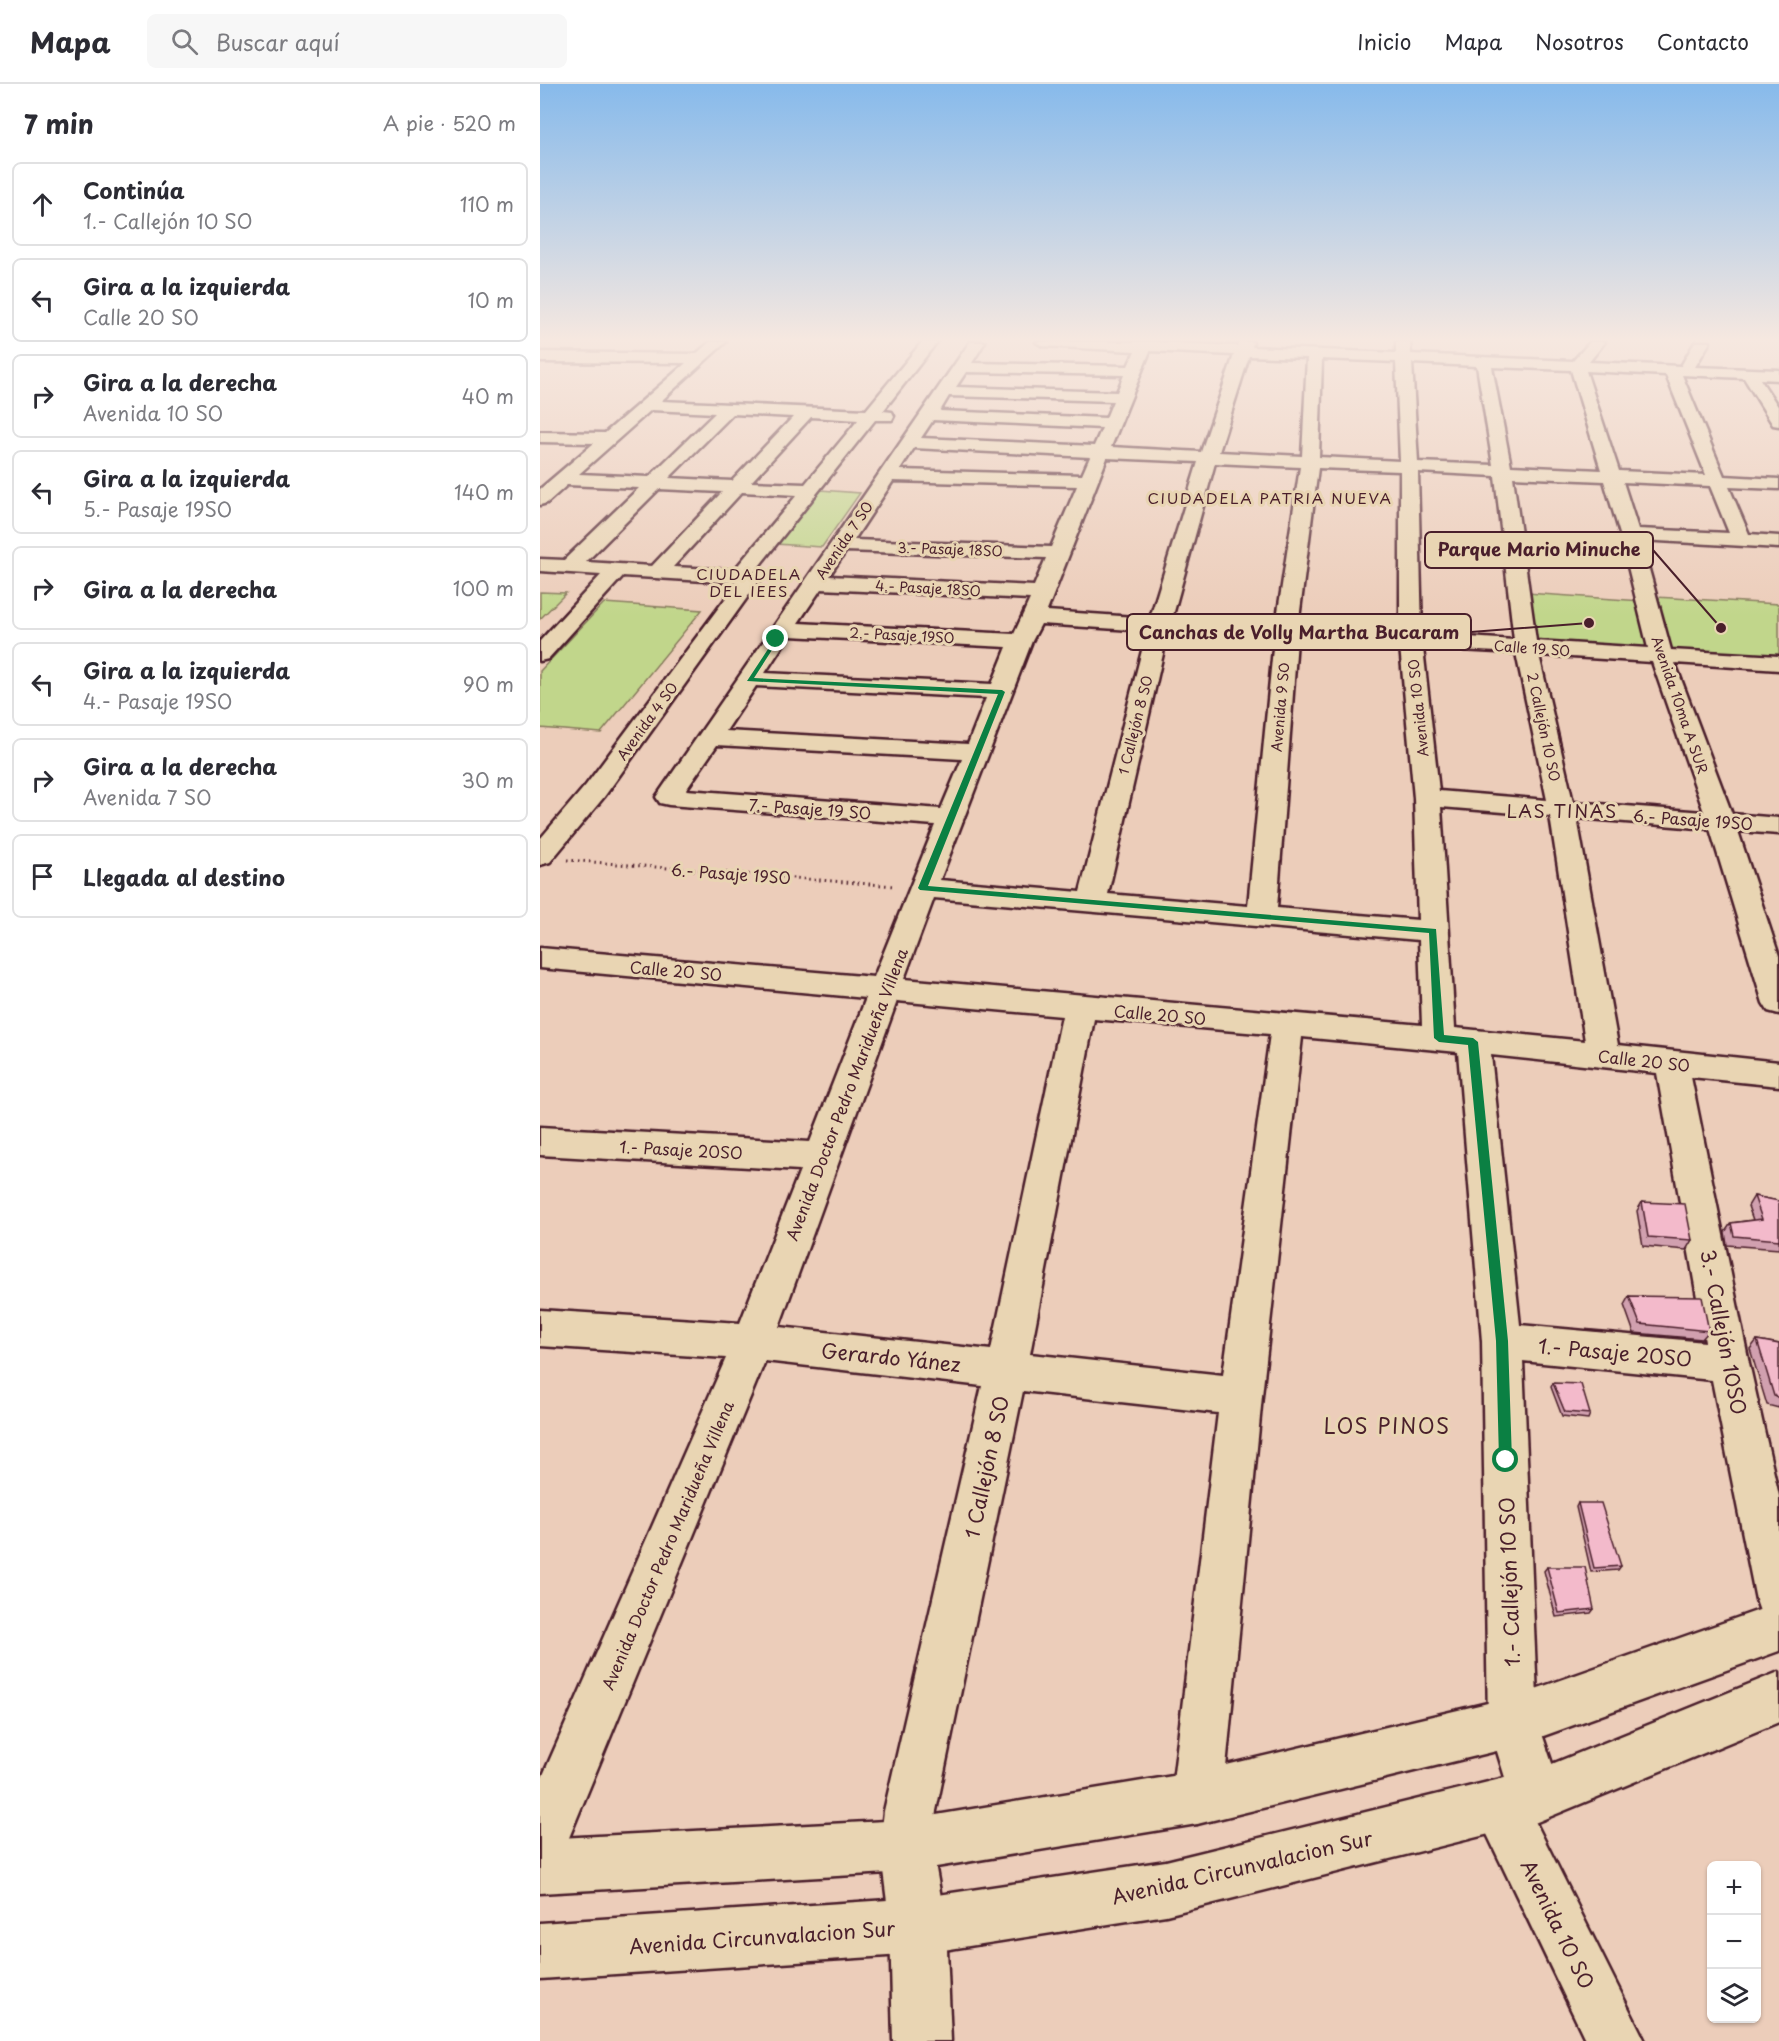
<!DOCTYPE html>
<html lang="es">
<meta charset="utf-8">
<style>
:root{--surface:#fff;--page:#f7f7f7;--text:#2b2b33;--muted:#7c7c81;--line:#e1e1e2}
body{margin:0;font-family:"Playpen Sans",sans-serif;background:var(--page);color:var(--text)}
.controls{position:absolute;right:18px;bottom:18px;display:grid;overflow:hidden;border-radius:9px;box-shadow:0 2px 4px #0004}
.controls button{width:54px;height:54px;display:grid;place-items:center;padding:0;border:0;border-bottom:2px solid var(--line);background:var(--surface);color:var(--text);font:30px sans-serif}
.stop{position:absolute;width:18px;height:18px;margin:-14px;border:4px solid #0b8043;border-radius:50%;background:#fff}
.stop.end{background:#0b8043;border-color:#fff;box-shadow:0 2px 6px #0008}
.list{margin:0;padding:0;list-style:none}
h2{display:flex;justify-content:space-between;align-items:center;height:78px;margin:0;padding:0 24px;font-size:26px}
h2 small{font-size:20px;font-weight:400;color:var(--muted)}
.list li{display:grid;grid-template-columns:39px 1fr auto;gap:18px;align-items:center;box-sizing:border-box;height:84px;margin:0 12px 12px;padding:0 12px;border:2px solid var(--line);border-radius:9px}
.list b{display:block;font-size:22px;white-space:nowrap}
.list p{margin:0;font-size:20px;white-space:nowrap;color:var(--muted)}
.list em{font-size:20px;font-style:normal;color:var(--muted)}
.icon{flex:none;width:33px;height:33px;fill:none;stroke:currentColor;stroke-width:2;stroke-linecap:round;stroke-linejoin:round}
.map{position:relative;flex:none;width:1239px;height:1957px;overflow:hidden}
header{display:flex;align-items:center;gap:36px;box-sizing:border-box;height:84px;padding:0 30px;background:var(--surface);border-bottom:2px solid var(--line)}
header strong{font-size:28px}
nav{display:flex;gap:33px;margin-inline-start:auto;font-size:21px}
.search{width:420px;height:54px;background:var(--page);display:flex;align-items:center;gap:15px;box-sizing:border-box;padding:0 21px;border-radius:9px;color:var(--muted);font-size:22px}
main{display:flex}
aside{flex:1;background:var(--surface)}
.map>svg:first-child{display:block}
.green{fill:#c1d68b;stroke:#867a5b;stroke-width:1.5}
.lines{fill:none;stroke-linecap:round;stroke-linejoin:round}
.minor-casing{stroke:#4a1f2b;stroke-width:5}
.major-casing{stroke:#4a1f2b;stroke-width:5}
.path{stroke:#4a1f2b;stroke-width:3;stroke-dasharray:1.5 4;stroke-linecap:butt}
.minor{fill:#e9d5b3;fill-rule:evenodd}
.major{fill:#e9d5b3;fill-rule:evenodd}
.wall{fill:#d1a0af;stroke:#4a1f2b;stroke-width:1.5}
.building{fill:#f3bacb;stroke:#4a1f2b;stroke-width:1.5}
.route{fill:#0b8043}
.labels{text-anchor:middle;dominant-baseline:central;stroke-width:6;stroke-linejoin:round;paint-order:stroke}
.far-street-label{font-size:14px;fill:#4a1f2b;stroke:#e9d5b3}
.far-neighbourhood-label{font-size:15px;letter-spacing:1.5px;fill:#4a1f2b;stroke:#e9d5b3}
.street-label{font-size:16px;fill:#4a1f2b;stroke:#e9d5b3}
.neighbourhood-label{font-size:18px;letter-spacing:1.5px;fill:#4a1f2b;stroke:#e9d5b3}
.near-street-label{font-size:20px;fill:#4a1f2b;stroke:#e9d5b3}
.near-neighbourhood-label{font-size:21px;letter-spacing:1.5px;fill:#4a1f2b;stroke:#e9d5b3}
.leader{fill:none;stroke:#4a1f2b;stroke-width:2}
.callout-dot{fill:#4a1f2b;stroke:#e9d5b3;stroke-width:2}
.callout{fill:#e9d5b3;stroke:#4a1f2b;stroke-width:2}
.callout-label{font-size:18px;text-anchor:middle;font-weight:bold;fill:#4a1f2b}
</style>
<header>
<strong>Mapa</strong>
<div class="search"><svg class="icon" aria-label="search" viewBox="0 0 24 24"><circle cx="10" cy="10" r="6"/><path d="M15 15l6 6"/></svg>Buscar aquí</div>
<nav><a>Inicio</a><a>Mapa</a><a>Nosotros</a><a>Contacto</a></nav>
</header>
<main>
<aside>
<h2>7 min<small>A pie · 520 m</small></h2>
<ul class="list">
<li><svg class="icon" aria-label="ahead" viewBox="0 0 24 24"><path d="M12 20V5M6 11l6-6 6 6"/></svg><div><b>Continúa</b><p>1.- Callejón 10 SO</p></div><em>110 m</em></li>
<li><svg class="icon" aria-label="left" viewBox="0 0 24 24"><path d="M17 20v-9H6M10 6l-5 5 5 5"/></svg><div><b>Gira a la izquierda</b><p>Calle 20 SO</p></div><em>10 m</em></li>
<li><svg class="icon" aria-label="right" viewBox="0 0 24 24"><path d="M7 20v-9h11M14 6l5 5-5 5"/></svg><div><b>Gira a la derecha</b><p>Avenida 10 SO</p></div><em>40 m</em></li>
<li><svg class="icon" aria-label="left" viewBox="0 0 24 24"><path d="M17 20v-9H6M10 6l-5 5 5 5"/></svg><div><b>Gira a la izquierda</b><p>5.- Pasaje 19SO</p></div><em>140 m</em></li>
<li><svg class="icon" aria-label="right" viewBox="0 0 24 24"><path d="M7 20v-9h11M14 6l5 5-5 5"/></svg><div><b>Gira a la derecha</b></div><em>100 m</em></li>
<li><svg class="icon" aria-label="left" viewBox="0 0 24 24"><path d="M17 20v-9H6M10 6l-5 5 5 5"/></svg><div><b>Gira a la izquierda</b><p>4.- Pasaje 19SO</p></div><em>90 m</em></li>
<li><svg class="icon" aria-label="right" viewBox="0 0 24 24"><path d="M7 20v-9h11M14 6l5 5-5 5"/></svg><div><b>Gira a la derecha</b><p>Avenida 7 SO</p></div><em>30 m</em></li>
<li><svg class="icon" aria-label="arrive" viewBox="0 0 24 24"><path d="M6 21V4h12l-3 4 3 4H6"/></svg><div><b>Llegada al destino</b></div></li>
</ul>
</aside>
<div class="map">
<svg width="1239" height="1957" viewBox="0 0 1239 1957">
<rect width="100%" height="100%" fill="#eccdba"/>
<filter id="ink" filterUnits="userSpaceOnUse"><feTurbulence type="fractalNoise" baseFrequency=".0167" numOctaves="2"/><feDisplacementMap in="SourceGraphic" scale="12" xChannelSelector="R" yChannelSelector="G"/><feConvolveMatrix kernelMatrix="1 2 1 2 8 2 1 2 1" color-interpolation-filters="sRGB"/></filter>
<g filter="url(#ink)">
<g class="green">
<path d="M280,406l40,3 -38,54 -46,-3z"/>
<path d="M0,508l26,1 -26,26z"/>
<path d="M986,509l116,8 12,50 -119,-7z"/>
<path d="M1115,513l124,7v55l-111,-6z"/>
<path d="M64,519l98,7 -101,123 -61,-5v-57z"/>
</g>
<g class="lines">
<defs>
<g id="minor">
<path d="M170,258h16l-65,59 205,9 56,-68h15l-54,69 9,1 2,4 -2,4h-17l-123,155 7,6 -155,216 -54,65 -10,3v-26l46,-54 151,-202 -114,-7 -75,83 -8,2v-20l61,-66 -61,-4v-12l24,1 75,-72 -72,-3 -20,18 -7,2v-16l54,-46 -54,-1v-10l65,1 81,-70 -146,-1v-10l156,2zM111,326l64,3 -66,64 -70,-3zM193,330l60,3 -61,64 -63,-3zM271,333l47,3 -53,64 -54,-2zM119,405l63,3 -70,74 -66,-4zM202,408l55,3 -63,75 -61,-3z"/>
<path d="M430,258h15l-13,21 156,3 7,-15 -92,-5 -7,-4h117l84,4 2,-4h14l-1,5 144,6v-11h14l1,12 162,7 17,-19h15l-16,20 92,4 14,-24h15l-15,25 84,3v10l-19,-1 19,29v18l-6,-1 -29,-47 -62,-3 42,101 55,3v10l-50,-2 20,47 30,2v12l-138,-8 30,110 108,6v14l-104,-7 57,151 47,4v16l-41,-3 41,125v58l-11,-3 -5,-8 -53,-174 -133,-11 41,227 161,17v24l-88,-9 58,286 30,133v127l-17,-6 -6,-17 -44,-220 -189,-19 15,361 25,74 -8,18 -20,7 110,220h-59l-112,-234 8,-18 18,-8 7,3 -19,-62 -6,-381 -24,-289 -156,-15 -40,359 -39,402 -8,18 -18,8 -18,-8 -8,-18 47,-385 -195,-22 -87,420 -4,35 14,80 5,115h-58l-3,-115 -10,-80 4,-35 98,-425 -217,-25 -206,501 -19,7v-87l186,-424 -186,-12v-36l200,13 60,-153 -260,-15v-28l270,15 56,-144 -326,-30v-20l334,29 61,-152 -266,-20 -9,-2 -4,-6zM610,267l84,4 -33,97 -90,-5zM709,272l58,2 -5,98 -83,-4zM782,275l74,3 4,99 -81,-4zM872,279l65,3 16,99 -75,-3zM952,283l79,3 30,100 -90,-4zM1046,287l80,4 40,100 -87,-4zM426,288l158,3 -7,17 -161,-5zM409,312l164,5 -7,17 -166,-7zM393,336l169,8 -8,18 -173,-8zM374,364l176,9 -8,18 -182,-5zM567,374l91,4 -48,156 -103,-7zM675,379l85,4 -24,158 -104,-6zM778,384l82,3v162l-102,-6zM878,388l77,4 19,164 -92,-6zM973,393l91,4 16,53 28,114 -112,-7zM353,397l184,5 -26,61 -197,-7zM1083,398l87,4 19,47 -91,-4zM306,467l200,7 -12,28 -205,-10zM281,505l209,10 -16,35 -216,-11zM501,540l106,7 -67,261 -140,-12 92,-239zM628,548l106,6 -26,268 -140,-12zM249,552l218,11 -15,37 -227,-11zM757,556l103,6 14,152 4,122 -141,-12zM883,564l93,5 31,147 -108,-9zM999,571l113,7 52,150 -131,-10zM216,602l230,12 -18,46 -242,-13zM177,661l245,14 -21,50 -255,-19zM901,723l109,9 35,225 -130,-13zM394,814l485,42 3,85 -518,-46zM357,917l165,15 -71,334 -212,-23zM554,935l176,15 -47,341 -193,-21zM951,971l166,18 48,269 -185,-17z"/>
</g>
<g id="major">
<path d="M1239,1519v48l-266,96 -316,77 -291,48 -366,21v-54l366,-19 291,-48 316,-75z"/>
<path d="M1239,1588v50l-242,100 -371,93 -248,39 -378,25v-56l378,-25 248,-37 371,-91z"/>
</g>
</defs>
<use href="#minor" class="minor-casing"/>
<use href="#major" class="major-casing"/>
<path class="path" d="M27,776l328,26"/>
<use href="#minor" class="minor"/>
<use href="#major" class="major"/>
</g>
<g class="wall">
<path d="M1214,1112l25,5v48l-52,-4 -2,-13 6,-9 22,-3 -5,-14z"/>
<path d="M1102,1118l50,38 -6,10 -43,-4 -6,-35z"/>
<path d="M1089,1212l80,35 -7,8 -68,-6 -10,-28z"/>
<path d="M1217,1256l22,4v64l-12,-3 -17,-56z"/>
<path d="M1013,1299l37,31 -2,5 -26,-3 -11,-29z"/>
<path d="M1038,1419l43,63 -3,4 -27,2 -15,-65z"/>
<path d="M1007,1483l47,42 -3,4 -35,4 -12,-46z"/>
</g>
<g class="building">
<path d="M1214,1112l25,5v39l-45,-4 -3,-13 31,-4z"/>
<path d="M1102,1118l43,2 7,36 -44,-3z"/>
<path d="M1089,1212l73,1 7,34 -69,-7z"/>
<path d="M1217,1256l22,4v54l-5,-2z"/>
<path d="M1013,1299l28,1 9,30 -25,-2z"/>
<path d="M1038,1419h23l20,63 -27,2z"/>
<path d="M1007,1483h38l9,42 -35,4z"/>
</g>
</g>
<linearGradient id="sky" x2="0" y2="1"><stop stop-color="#87baeb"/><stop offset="0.48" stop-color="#f6e8e0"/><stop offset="1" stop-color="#f6e8e0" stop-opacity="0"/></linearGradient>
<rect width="1239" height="532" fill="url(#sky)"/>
<path class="route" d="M236,553l3,2 -25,39 248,12 3,2 -77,194 508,43 8,106 29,3 5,4 30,299 4,119 -2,4 -4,2 -5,-2 -2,-4 -3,-119 -28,-296 -29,-3 -5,-4 -5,-105 -509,-43 -2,-2 80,-194 -251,-13z"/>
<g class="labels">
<g class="far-street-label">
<text transform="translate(304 456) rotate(-56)">Avenida 7 SO</text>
<text transform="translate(410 465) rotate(2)">3.- Pasaje 18SO</text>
<text transform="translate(388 504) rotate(3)">4.- Pasaje 18SO</text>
<text transform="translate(362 551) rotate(3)">2.- Pasaje 19SO</text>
<text transform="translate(992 564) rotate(4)">Calle 19 SO</text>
<text transform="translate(1140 621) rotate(71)">Avenida 10ma A SUR</text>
<text transform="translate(740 623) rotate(-85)">Avenida 9 SO</text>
<text transform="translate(878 624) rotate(-96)">Avenida 10 SO</text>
<text transform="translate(107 637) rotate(-54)">Avenida 4 SO</text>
<text transform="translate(595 641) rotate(-76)">1 Callejón 8 SO</text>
<text transform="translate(1004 643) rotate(78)">2 Callejón 10 SO</text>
</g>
<g class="far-neighbourhood-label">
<text x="730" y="413">CIUDADELA PATRIA NUEVA</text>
<text x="209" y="489">CIUDADELA<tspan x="209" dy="17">DEL IEES</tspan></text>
</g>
<g class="street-label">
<text transform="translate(270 724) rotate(4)">7.- Pasaje 19 SO</text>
<text transform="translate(1153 735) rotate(4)">6.- Pasaje 19SO</text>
<text transform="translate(191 789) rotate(4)">6.- Pasaje 19SO</text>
<text transform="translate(136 886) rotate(5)">Calle 20 SO</text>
<text transform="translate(620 930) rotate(5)">Calle 20 SO</text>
<text transform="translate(1104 976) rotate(6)">Calle 20 SO</text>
<text transform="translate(306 1010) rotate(-69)">Avenida Doctor Pedro Maridueña Villena</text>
<text transform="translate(141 1065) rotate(3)">1.- Pasaje 20SO</text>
<text transform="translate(127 1461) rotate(-67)">Avenida Doctor Pedro Maridueña Villena</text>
</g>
<g class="neighbourhood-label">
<text x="1022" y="726">LAS TINAS</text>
</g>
<g class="near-street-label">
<text transform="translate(1184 1248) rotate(79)">3.- Callejón 10SO</text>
<text transform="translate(1075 1268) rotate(5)">1.- Pasaje 20SO</text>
<text transform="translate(351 1273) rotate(6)">Gerardo Yánez</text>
<text transform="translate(446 1383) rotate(-78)">1 Callejón 8 SO</text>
<text transform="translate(969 1498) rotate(-92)">1.- Callejón 10 SO</text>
<text transform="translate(702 1783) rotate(-13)">Avenida Circunvalacion Sur</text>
<text transform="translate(1018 1840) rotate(64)">Avenida 10 SO</text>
<text transform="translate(222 1853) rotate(-4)">Avenida Circunvalacion Sur</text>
</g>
<g class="near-neighbourhood-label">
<text x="847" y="1341">LOS PINOS</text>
</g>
</g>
<path class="leader" d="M1181 544L1113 466M1049 539L931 548"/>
<g class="callout-dot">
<circle cx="1181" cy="544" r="6"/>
<circle cx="1049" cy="539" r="6"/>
</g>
<g class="callout">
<rect x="885" y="448" width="228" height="36" rx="6"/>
<rect x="587" y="530" width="344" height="36" rx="6"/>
</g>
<g class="callout-label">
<text x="999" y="472">Parque Mario Minuche</text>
<text x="759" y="555">Canchas de Volly Martha Bucaram</text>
</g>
</svg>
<div class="controls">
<button>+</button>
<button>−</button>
<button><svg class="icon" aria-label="layers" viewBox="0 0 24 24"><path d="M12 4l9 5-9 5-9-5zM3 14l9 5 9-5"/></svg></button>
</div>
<div class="stop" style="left:966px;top:1376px"></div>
<div class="stop end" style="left:236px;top:555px"></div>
</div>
</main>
